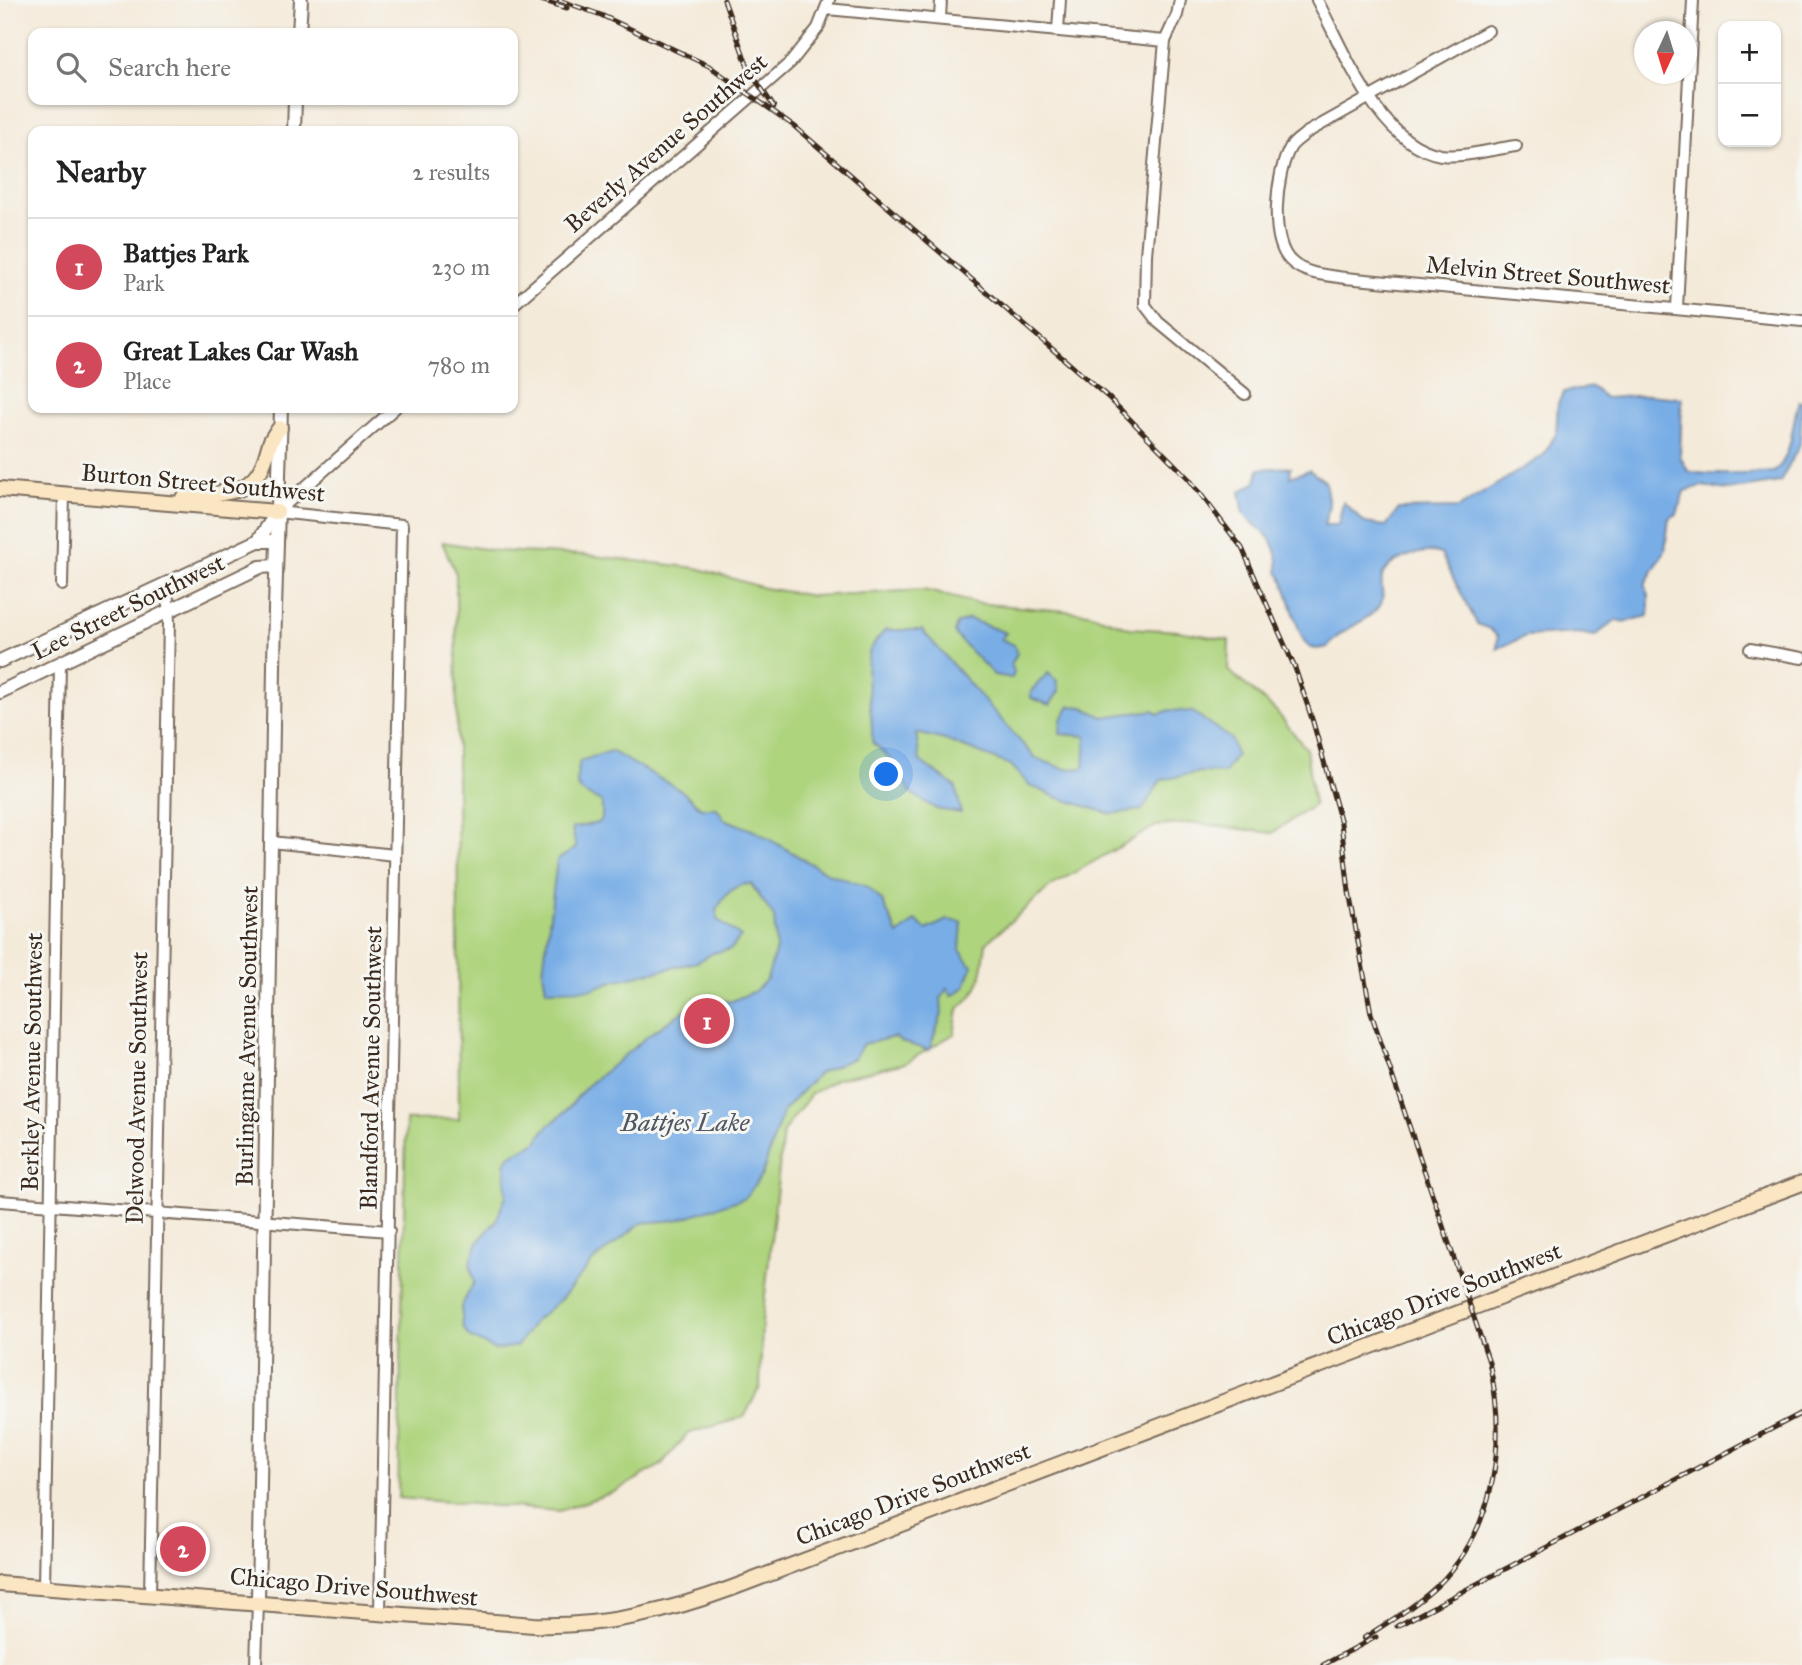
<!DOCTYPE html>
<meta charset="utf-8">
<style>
:root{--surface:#fff;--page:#f6f6f6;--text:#222;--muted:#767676;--line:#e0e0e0;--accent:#d1495b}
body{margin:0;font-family:"IM FELL Great Primer",serif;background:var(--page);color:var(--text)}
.controls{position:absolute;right:21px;top:21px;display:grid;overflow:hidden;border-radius:14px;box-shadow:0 2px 5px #0004}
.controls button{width:63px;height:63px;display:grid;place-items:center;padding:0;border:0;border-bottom:2px solid var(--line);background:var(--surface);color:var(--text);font:35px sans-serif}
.compass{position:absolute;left:1634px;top:21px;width:63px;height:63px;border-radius:50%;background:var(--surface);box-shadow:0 2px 5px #0004;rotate:184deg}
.you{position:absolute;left:887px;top:775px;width:24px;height:24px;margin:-18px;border:5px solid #fff;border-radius:50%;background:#1a73e8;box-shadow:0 0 0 10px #1a73e833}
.badge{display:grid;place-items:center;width:46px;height:46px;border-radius:50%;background:var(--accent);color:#fff;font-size:23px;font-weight:700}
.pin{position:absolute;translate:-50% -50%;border:4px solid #fff;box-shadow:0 2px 7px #0006}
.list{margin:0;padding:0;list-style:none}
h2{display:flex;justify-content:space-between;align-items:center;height:91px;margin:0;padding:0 28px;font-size:30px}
h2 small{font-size:23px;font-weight:400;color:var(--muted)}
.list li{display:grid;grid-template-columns:46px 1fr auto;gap:21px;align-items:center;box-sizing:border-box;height:98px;padding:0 28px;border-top:2px solid var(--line)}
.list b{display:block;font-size:26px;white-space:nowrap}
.list p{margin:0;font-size:23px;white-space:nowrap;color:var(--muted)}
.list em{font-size:23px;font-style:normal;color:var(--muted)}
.icon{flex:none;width:38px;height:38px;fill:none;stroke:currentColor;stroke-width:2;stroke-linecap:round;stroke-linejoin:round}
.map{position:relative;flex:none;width:1802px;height:1665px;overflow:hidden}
.search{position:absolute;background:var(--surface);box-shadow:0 2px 5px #0004;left:28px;top:28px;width:490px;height:77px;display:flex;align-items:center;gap:18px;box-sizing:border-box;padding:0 24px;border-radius:14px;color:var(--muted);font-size:26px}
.panel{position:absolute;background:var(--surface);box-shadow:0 2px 5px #0004;left:28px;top:126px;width:490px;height:287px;border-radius:14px}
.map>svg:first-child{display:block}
.green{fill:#aed47e;stroke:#747f4e;stroke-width:2}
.water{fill:#78ade6;stroke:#5a6c82;stroke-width:2}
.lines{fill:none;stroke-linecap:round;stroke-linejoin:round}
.minor-casing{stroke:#7c6d5f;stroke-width:14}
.tertiary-casing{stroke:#7c6d5f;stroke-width:16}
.secondary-casing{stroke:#7c6d5f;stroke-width:18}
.minor{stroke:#fff;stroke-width:10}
.tertiary{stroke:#fff;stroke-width:12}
.secondary{stroke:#fbe6c3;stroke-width:14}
.rail-casing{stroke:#3b2a1e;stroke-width:5}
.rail{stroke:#f6f6f2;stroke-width:2.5;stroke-dasharray:8;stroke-linecap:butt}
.labels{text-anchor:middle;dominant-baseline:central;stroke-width:6;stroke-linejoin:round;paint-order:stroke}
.street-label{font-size:24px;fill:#3b2a1e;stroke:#f6f6f2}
.water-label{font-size:26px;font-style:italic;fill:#505864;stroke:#f6f6f2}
</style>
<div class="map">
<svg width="1802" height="1665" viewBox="0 0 1802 1665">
<rect width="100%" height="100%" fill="#f6f6f2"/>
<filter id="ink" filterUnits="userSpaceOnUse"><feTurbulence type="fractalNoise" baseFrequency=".0143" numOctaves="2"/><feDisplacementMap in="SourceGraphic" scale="14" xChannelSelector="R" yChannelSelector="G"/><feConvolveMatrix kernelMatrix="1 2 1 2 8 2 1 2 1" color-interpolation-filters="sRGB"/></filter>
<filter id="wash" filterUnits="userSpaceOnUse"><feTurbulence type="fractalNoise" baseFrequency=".00686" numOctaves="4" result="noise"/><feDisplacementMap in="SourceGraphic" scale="28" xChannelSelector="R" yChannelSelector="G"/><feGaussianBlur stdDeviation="1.57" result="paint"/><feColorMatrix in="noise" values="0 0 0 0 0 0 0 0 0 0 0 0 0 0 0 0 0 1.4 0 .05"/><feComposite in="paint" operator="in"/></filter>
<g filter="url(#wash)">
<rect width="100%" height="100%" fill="#f4ead9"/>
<path class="green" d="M442,542l55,9 89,4 111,13 67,20 49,8 111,-6 51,13 114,10 41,15 49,3 50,9 -1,30 48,41 30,38 8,56 -42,28 -77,-10 -39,3 -105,60 -65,57c-4,28 -3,48 -28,66l-4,25 -49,29 -69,16 -25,15 -28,38 -21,190 -2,65 -16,30 -57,17 -26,31 -47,27 -55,19 -161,-13 8,-378 53,-1 -3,-545z"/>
<g class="water">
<path d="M1592,387l14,11 41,-3 35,3 -2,58 8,15c14,5 68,3 86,1 21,-19 16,-46 25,-71l3,1 -2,42 -20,38 -53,8 -25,-4 -18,5 -7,23 -8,4 -4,33 -20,33 4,12v20l-26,6 -7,-2 -21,16 -17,-3 -52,3 -29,13 1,-12 -8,-8 -13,-5 -36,-70c-14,-6 -47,3 -57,18 -7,11 4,26 -6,36 -17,18 -36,19 -50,39 -6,1 -12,3 -17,1 -15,-7 -20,-60 -33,-76 2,-35 -15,-37 -34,-58l-4,-22 16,-10 3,-13 32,-2 -1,10 19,-7 16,11 4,24 -5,20h14l5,-23 22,21 21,3 13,-17 59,-1 85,-52 13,-22 2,-31 6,-11z"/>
<path d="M969,619l37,14 -5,6 13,6 3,8 -6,12 3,8 -2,5 -18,-3 -38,-39 -2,-4 3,-8z"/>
<path d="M885,630h37l113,128 30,11 19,-1 2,-32 -26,-2 1,-14 9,-14 13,1 20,10 51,-7 4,4 12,-4 23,2 38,27 5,16 -12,18 -23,-1 -40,8 -19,30 -31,4 -55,-17 -27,-12 -18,-20 -66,-25 -29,-7 4,28 36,26 5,26 -25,-4 -25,-16 -17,-31 -22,-20c2,-30 -9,-60 -3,-89 2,-8 11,-16 16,-23z"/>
<path d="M1048,673l9,8 2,10 -9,14 -19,-7v-7z"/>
<path d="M611,751l71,40 19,17h16l7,11 33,13 70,41 41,14 14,14 16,34 18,-15 10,10 21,-10 15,2 -2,28 12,16 -7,21 -13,9 -5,-8 -6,11 1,15 -13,36 -28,-8 -6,-5 -32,7 -9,14 -35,15 -36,38 -21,64 -17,23 -68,22 -36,3 -49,39 -30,36 -27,23 -18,25 -22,4 -26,-13 -6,-10 -2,-20 13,-25 -4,-19 8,-21 18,-21 10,-25 -1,-32 4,-8 28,-14 7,-12 22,-19 19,-23 64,-53 46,-32 37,-2 23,-10 12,-12 9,-30 -2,-32 -23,-33c-18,-1 -26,12 -35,26l2,10 23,17 -10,12 -18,4 -16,9 -84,19 -21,8 -46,1 -3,-19 14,-111 19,-12 -4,-20 26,-5 4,-5v-16c-26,-12 -29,-12 -22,-41z"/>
</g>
</g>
<g filter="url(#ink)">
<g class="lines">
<defs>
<g id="minor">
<path d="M1180,0l-3,15 -12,26 -19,214 -1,50 13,17 87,72"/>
<path d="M1317,0c27,50 62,145 124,155 23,3 52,-6 75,-9"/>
<path d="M827,9l338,32"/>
<path d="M940,18l1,-18"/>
<path d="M1058,30l2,-30"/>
<path d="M1488,31l-182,102c-5,5 -13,9 -16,15 -14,24 -22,96 3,115 14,12 35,12 52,15l457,43"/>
<path d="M513,305l278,-243 27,-34 11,-28"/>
<path d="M1677,308l16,-308"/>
<path d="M277,512l125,13 -22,1086"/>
<path d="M277,512l118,-104"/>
<path d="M62,585l2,-91"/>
<path d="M1750,649l52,9"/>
<path d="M271,842l124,13"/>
<path d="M0,1201l389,30"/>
<path d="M44,1587l16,-924"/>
<path d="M150,1594l19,-972 -2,-39"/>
<path d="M256,1665l2,-64"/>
</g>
<g id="tertiary">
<path d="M299,33l2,-33"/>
<path d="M294,131l1,-31"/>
<path d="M258,541l19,-29"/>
<path d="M0,661l258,-120h19"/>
<path d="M0,692l260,-125 16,-1"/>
<path d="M258,1601l17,-992 6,-201"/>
</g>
<g id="secondary">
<path d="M0,489l277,23"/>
<path d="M183,498c32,-7 67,2 81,-36 6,-15 4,-22 16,-34"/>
<path d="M0,1584l534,41c70,2 133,-13 198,-37l1070,-405"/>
</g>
</defs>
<use href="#minor" class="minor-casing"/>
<use href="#tertiary" class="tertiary-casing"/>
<use href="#secondary" class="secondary-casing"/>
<use href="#minor" class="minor"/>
<use href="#tertiary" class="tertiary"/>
<use href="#secondary" class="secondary"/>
<defs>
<g id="rail">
<path d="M541,0l26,8"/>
<path d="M559,0l42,15 108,51 85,60 315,272 80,81 53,69 53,120 18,54 28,101 8,69 22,121 118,349c18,77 8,165 -51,223 -22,21 -50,37 -74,53"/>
<path d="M724,0l25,70 25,37"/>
<path d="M1397,1626l405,-213"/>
<path d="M1323,1665l53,-28"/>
</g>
</defs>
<use href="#rail" class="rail-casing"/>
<use href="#rail" class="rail"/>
</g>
</g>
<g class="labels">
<g class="street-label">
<text transform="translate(666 143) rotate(-41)">Beverly Avenue Southwest</text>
<text transform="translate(1548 275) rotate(5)">Melvin Street Southwest</text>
<text transform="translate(203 483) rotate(5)">Burton Street Southwest</text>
<text transform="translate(128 607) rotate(-26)">Lee Street Southwest</text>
<text transform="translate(247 1036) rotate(-89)">Burlingame Avenue Southwest</text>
<text transform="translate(32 1062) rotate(-89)">Berkley Avenue Southwest</text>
<text transform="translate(371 1068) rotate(-89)">Blandford Avenue Southwest</text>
<text transform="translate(137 1088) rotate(-89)">Delwood Avenue Southwest</text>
<text transform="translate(1444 1294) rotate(-21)">Chicago Drive Southwest</text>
<text transform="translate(913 1494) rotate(-21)">Chicago Drive Southwest</text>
<text transform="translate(354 1587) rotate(5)">Chicago Drive Southwest</text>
</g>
<g class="water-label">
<text x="685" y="1122">Battjes Lake</text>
</g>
</g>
</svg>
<div class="controls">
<button>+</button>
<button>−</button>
</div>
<svg class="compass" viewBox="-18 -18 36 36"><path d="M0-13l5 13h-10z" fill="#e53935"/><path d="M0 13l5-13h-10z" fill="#767676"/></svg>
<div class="you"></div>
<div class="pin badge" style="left:707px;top:1021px">1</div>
<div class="pin badge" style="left:183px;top:1549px">2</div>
<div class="search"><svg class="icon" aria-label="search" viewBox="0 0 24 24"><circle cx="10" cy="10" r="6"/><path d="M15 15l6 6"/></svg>Search here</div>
<section class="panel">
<h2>Nearby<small>2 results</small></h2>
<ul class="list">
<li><span class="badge">1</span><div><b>Battjes Park</b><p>Park</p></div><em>230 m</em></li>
<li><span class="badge">2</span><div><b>Great Lakes Car Wash</b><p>Place</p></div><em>780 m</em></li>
</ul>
</section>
</div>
